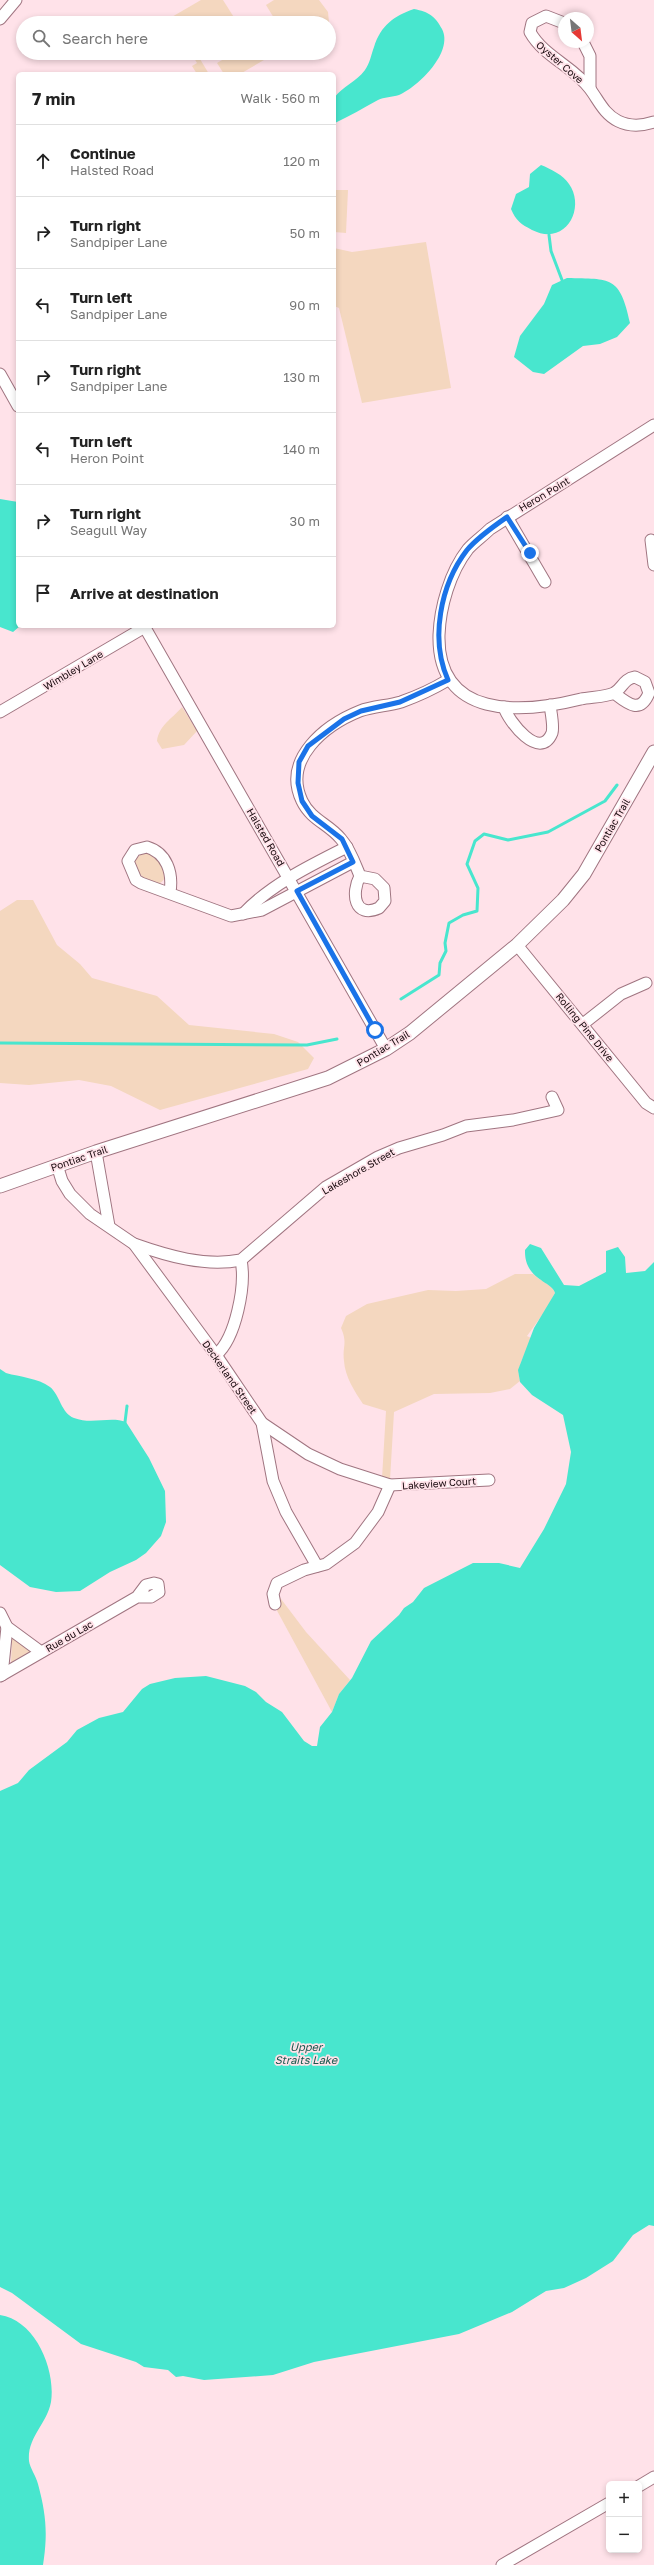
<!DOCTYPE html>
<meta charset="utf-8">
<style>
:root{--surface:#fff;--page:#f6f6f6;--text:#222;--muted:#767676;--line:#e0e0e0}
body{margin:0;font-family:"Golos Text",sans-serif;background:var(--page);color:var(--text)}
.controls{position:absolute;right:12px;bottom:12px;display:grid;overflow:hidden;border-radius:6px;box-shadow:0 2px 6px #0003}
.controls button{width:36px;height:36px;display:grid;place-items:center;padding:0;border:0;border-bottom:1px solid var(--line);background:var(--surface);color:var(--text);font:20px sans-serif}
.compass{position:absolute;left:558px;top:12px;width:36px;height:36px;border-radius:50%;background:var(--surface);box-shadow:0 2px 6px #0003;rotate:152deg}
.stop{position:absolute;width:12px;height:12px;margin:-9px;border:3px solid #1a73e8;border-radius:50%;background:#fff}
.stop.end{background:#1a73e8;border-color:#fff;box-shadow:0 1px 4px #0008}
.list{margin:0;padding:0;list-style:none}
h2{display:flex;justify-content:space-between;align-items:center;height:52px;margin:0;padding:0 16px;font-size:17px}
h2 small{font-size:13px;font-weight:400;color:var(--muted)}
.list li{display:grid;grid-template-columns:26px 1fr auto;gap:12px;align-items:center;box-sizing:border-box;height:72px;padding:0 16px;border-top:1px solid var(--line)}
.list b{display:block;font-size:15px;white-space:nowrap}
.list p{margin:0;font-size:13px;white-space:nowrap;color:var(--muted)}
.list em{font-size:13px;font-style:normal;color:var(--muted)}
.icon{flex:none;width:22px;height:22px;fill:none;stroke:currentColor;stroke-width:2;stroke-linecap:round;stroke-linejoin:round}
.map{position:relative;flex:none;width:654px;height:2565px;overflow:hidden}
.search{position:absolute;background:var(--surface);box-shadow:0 2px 6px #0003;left:16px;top:16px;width:320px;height:44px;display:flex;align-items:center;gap:10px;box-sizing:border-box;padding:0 14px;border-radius:22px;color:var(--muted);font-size:15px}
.panel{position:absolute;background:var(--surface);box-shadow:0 2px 6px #0003;left:16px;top:72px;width:320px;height:556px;border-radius:6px}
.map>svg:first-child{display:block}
.green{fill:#f4d7bf}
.water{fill:#48e6ce}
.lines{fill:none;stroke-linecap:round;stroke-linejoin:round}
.stream{stroke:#48e6ce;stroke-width:3}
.minor-casing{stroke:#a07581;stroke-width:13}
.major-casing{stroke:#a07581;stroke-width:15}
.minor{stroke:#fff;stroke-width:11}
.major{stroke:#fff;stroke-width:13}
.route{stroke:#1a73e8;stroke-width:5}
.labels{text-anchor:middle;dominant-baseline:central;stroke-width:3.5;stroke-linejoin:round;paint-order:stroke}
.street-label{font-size:10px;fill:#15070b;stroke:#ffe2e9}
.water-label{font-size:11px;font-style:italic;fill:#18584e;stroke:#ffe2e9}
</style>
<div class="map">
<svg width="654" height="2565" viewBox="0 0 654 2565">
<rect width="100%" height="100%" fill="#ffe2e9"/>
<g class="green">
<path d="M201,0h22l12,19 -1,4h-61l-3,-5z"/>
<path d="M274,0h45l9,12 1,10 -52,1 -11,-18z"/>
<path d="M191,53h7l-1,1 12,20h-12l-5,-8 5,-3z"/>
<path d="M234,53h26l4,7 -24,14h-16l-7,-11z"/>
<path d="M334,190h14l-2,43 -12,-1z"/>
<path d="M426,242l25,146 -89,15 -23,-95 -5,-2v-58l18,4z"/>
<path d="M182,707l15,24 -13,14 -22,4 -5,-8c2,-16 15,-22 25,-34z"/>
<path d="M144,852l8,2 14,16c0,27 -32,8 -32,-10z"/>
<path d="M17,900h16l24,45 23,19 12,14 65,18 32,29 85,9 24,8 16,16 -6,11 -148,41 -49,-24 -32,-6 -50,5 -29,-2v-172z"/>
<path d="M515,1274h18c6,6 20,11 22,19l-10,18 -18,25 4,2c-4,16 -16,27 -11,43l-10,8 -20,4 -56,1 -40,18 -4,68 -8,-2 4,-67 -23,-7c-8,-12 -18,-27 -19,-43 -2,-15 4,-17 -3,-33l5,-12 21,-12 61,-14 28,1 30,-2z"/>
<path d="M275,1591l31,41 44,48 -11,14 -7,18 -64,-118z"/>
<path d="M12,1637l18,12v4l-19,11z"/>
</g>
<g class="water">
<path d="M414,9c15,3 21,7 28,20 12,23 -24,58 -43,66 -7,2 -15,2 -21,5 -15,8 -28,16 -43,23l-1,-25c9,-12 22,-16 31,-28 5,-7 6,-15 9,-23 7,-22 20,-31 40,-38z"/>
<path d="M541,165c10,4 22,10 28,19 17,24 -3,63 -37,46 -11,-6 -16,-9 -21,-21l5,-15 13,-7 1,-13z"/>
<path d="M567,278c44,1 53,-2 63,45l-13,14 -17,7 -17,2 -39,28 -11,-2 -19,-15 6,-21 24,-32 8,-19z"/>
<path d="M0,499l18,3v124h2l-7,6 -13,-5z"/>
<path d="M530,1244l11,4 23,37 15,1 27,-14v-21l12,-4 7,10 1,16 19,-2 9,-9v964l-5,-1 -16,10 -20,26 -27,17 -22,10 -18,3 -34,21 -53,22 -145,28 -41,13 -69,5 -21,-4 -7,1 -8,-7 -24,-3 -8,-5 -55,-18 -69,-51 -12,-6v-496l18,-8 11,-13 38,-28 10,-12 22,-12 24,-6 19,-23 8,-5 25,-6 31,-2 39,10 11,6 10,10 16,10 22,29 8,5h5l3,-19 12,-15 7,-18 13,-16 19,-37 28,-26 5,-7 9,-6 11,-14 49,-25h26l21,5 24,-39 22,-45 5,-32 -8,-37 -31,-20 -12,-13 -2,-12 16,-42 21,-35c-3,-12 -31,-13 -30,-43z"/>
<path d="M0,1369l6,4c14,4 32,5 44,14 10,8 11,26 24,31 18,7 36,-2 52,4l23,36 16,33 1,31 -5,14 -15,17 -10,7 -26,12 -30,19 -24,1 -26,-5 -30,-22z"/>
<path d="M0,2315c35,5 56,54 51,87 -4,22 -24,35 -22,59 1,7 7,15 9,23 8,30 10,49 5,81h-43z"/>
</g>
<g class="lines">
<g class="stream">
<path d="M549,235l2,16 11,29"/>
<path d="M401,999l38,-24 1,-12 6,-12 -1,-8 4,-20 14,-8 14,-4 1,-23 -11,-24 8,-23 9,-7 24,6 40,-8 57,-31 12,-16"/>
<path d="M0,1043l307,2 30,-6"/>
<path d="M125,1422l2,-16"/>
</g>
<defs>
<g id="minor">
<path d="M0,19l16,-19"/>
<path d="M564,23l-18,-7 -14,7 -2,9c14,25 43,34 60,57 9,12 14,25 28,32 12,6 24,5 36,1"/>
<path d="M583,42l7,14v32"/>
<path d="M0,374l18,32"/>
<path d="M507,517l38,65"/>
<path d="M651,540l3,25"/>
<path d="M144,626l242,423"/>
<path d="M614,693c13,10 26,22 35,0l-4,-11 -10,-5c-12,2 -12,11 -21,16 -8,4 -23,4 -33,6 -60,15 -144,20 -142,-64 1,-28 11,-63 29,-86 6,-7 15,-13 22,-20l164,-104"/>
<path d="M504,707c4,14 36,55 48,26 2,-7 -1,-20 -2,-28"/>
<path d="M0,712l145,-85"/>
<path d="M360,876l15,3 9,9 1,13 -6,7c-25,11 -28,-15 -19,-32 -5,-12 -10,-27 -19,-37 -12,-15 -30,-19 -39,-38 -20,-42 23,-76 58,-90 13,-5 28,-5 41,-9 17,-6 32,-13 47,-22"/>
<path d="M170,892c3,-19 -3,-39 -23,-45l-12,3 -7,11 8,19 5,3 90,33 31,-6 91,-48"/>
<path d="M243,914c27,-29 68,-49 104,-67"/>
<path d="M517,945l129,158 8,5"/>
<path d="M583,1024l38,-30 25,-11"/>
<path d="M96,1152l13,74"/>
<path d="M57,1165l5,16 8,13 20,20 44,30 82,111 46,68 11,58 13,31 31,54"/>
<path d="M134,1244c34,12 71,23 107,16l85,-73 52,-30 21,-9 44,-13 23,-9 47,-6 45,-10 -6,-13"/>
<path d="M216,1355c20,-17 30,-70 25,-95"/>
<path d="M262,1423l46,31 32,15 50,16 99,-5"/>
<path d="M275,1604l-2,-10 4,-11 27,-13 22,-6 29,-21 23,-31 12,-27"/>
<path d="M0,1613l7,14 34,25"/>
<path d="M2,1675l5,-48"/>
<path d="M0,1676l137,-79 9,-12 8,-2 4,1 1,8 -8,5h-14"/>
<path d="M639,2486l15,-9"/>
<path d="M502,2565l107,-62"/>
</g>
<path id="major" d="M0,1186l96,-34 232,-74 58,-29 24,-16 107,-88 46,-45 21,-26 70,-122"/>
</defs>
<use href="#minor" class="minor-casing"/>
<use href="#major" class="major-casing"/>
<use href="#minor" class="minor"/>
<use href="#major" class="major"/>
</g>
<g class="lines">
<path class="route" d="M375,1030l-78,-139 56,-29 -11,-23 -30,-23 -10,-15 -4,-18 1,-21 9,-16 36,-27 17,-8 39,-9 48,-22c-18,-40 -8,-95 19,-130 11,-13 27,-24 40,-33l23,36"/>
</g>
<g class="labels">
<g class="street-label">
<text transform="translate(560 62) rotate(41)">Oyster Cove</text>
<text transform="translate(544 494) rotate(-31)">Heron Point</text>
<text transform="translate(73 670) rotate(-31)">Wimbley Lane</text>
<text transform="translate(612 825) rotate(-60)">Pontiac Trail</text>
<text transform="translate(266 837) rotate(60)">Halsted Road</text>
<text transform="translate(585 1027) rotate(51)">Rolling Pine Drive</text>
<text transform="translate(383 1048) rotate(-31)">Pontiac Trail</text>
<text transform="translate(79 1158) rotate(-19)">Pontiac Trail</text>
<text transform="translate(358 1171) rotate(-30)">Lakeshore Street</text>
<text transform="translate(230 1377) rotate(55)">Deckerland Street</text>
<text transform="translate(439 1483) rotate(-4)">Lakeview Court</text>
<text transform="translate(69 1636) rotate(-30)">Rue du Lac</text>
</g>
<g class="water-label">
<text x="306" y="2046">Upper<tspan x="306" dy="13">Straits Lake</tspan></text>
</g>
</g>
</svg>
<div class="controls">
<button>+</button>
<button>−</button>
</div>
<svg class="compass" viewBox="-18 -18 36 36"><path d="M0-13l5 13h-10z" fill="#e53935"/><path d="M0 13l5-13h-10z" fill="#767676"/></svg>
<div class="stop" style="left:375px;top:1030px"></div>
<div class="stop end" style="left:530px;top:553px"></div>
<div class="search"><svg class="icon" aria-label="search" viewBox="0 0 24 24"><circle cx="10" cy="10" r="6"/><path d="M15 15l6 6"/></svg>Search here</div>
<section class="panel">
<h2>7 min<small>Walk · 560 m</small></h2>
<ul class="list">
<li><svg class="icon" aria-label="ahead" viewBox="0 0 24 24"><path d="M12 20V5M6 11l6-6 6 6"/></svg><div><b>Continue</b><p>Halsted Road</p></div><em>120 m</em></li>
<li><svg class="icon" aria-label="right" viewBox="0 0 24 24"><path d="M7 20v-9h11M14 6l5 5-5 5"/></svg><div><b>Turn right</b><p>Sandpiper Lane</p></div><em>50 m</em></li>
<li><svg class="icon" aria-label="left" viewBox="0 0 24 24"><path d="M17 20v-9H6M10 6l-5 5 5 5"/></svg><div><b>Turn left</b><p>Sandpiper Lane</p></div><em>90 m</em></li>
<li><svg class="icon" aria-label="right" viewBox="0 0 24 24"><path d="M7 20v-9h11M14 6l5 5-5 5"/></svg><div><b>Turn right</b><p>Sandpiper Lane</p></div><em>130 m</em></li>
<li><svg class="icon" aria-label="left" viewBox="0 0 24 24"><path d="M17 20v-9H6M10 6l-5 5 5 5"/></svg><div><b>Turn left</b><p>Heron Point</p></div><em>140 m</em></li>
<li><svg class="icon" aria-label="right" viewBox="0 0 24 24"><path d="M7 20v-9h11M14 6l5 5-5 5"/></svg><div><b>Turn right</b><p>Seagull Way</p></div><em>30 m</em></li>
<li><svg class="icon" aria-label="arrive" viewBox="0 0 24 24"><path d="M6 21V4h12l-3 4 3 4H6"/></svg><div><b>Arrive at destination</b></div></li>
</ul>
</section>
</div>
